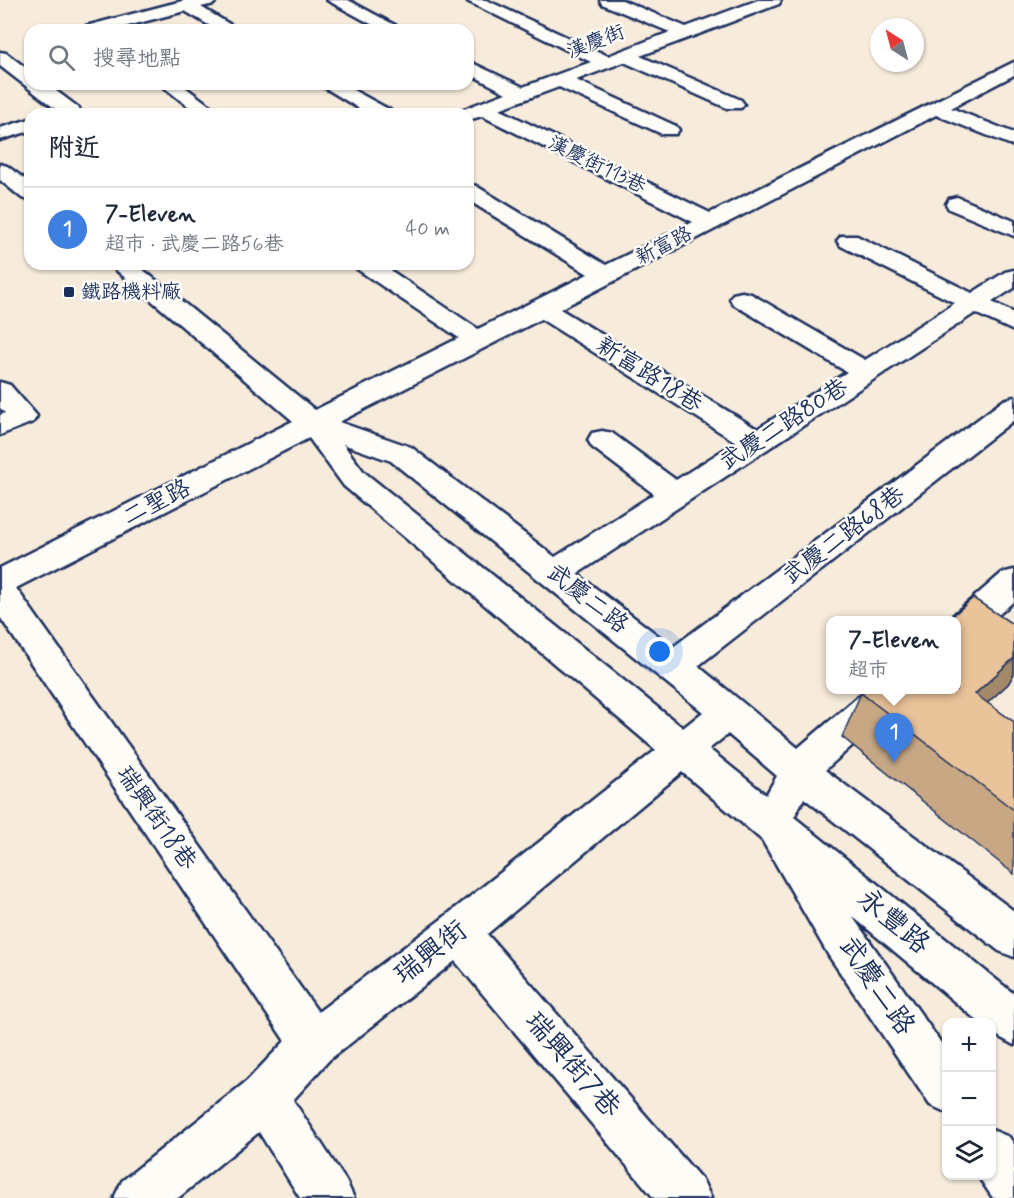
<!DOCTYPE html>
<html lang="zh-TW">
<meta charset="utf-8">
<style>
:root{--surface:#fff;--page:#f6f6f7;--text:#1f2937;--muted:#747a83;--line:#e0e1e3;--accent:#1b2f5e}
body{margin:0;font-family:Mynerve,"LXGW WenKai TC",sans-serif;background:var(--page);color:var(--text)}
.controls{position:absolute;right:18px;bottom:18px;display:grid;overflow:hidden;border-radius:12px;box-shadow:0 2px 4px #0004}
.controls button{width:54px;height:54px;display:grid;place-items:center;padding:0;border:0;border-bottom:2px solid var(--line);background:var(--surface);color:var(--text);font:30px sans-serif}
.compass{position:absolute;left:870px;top:18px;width:54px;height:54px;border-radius:50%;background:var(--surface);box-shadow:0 2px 4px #0004;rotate:324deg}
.you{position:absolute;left:660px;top:652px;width:21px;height:21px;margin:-15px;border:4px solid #fff;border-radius:50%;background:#1a73e8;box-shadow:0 0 0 9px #1a73e833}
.badge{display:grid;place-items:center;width:39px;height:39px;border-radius:50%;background:var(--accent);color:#fff;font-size:20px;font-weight:700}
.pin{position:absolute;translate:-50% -50px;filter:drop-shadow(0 2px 3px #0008)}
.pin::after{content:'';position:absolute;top:32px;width:21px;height:18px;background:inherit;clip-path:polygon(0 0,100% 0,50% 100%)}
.popup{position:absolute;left:826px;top:616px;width:135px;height:78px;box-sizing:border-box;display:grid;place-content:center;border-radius:12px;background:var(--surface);filter:drop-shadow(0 2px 4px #0005);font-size:20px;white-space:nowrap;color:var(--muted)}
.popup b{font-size:22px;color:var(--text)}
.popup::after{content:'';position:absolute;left:50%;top:100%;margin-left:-12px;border:12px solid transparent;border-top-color:var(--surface)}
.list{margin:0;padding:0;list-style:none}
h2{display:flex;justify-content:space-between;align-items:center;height:78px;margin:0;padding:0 24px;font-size:26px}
h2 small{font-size:20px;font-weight:400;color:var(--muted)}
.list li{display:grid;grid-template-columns:39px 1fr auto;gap:18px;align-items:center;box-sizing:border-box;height:84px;padding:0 24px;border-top:2px solid var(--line)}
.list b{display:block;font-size:22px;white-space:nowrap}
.list p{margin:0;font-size:20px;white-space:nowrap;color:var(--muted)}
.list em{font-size:20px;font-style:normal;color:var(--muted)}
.icon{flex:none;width:33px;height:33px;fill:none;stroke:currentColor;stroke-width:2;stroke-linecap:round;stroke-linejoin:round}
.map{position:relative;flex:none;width:1014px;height:1198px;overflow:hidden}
.search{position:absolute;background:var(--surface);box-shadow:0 2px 4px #0004;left:24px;top:24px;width:450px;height:66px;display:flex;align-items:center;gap:15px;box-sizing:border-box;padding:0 21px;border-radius:18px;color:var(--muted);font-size:22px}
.panel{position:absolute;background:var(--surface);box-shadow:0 2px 4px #0004;left:24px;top:108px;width:450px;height:162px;border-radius:18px}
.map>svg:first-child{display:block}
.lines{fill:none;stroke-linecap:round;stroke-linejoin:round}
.minor-casing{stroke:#1b2f5e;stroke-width:5}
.minor{fill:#fdfcf7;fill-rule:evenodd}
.wall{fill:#c8a884;stroke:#1b2f5e;stroke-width:1.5}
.shaded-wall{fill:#a3886b;stroke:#1b2f5e;stroke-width:1.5}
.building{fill:#e9c399;stroke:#1b2f5e;stroke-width:1.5}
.poi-dot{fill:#1b2f5e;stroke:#fdfcf7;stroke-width:2}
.labels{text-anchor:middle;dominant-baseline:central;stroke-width:5;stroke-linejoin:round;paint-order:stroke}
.far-street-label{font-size:20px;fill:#1b2f5e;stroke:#fdfcf7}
.far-poi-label{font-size:20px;fill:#1b2f5e;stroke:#fdfcf7;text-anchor:start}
.street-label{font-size:24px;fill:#1b2f5e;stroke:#fdfcf7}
.near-street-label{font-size:28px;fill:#1b2f5e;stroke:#fdfcf7}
</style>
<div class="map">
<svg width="1014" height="1198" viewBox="0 0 1014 1198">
<rect width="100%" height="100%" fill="#f7ebdb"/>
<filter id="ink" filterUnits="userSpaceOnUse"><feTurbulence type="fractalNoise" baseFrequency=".0167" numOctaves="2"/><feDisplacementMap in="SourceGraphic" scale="12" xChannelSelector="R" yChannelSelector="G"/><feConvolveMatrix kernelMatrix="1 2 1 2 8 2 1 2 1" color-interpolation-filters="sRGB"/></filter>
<g filter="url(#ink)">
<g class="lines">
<defs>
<g id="minor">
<path d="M186,0h30l-2,4 -13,3 38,23h-22l-32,-19 -73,19h-29l3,-4z"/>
<path d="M327,0h21l56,30h-22z"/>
<path d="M465,0h21l122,56 62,-24 -68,-28 -2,-4h22l64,27 72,-27h23l-2,4 -139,52 101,44 3,4 -3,4h-14l-103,-46 -48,18 100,46 3,4 -3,4h-14l-103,-47 -60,22 211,104 304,-151v13l-63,33 63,25v13l-78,-31 -376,194 197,120 90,-57 -114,-68 -3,-5 3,-5 9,-2 9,2 114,66 90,-57 -114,-57 -4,-5 4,-5h16l115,57 33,-21 9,-2v18l-22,14 22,11v18l-39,-18 -398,261 96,73 331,-247 10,-3v23l-316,246 100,82 68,-58h41l-4,10 -78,70 189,141v46l-15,-6 -195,-153 -10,19 220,177v51l-22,-12v-11h-13l-127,-106 94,134v62l-16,-7 -101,-149 -67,-116 -80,-68 -195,162 216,247 8,17h-57l-199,-237 -126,99 -36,40 53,81 8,17h-54l-41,-66 -81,66h-64l8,-17 125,-100 38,-40 -285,-424v-49l293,-147 -184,-157h27l179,146 144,-72 -102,-69 -4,-5h28l97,65 110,-55 -120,-74v-16l8,2 130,79 87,-43 -211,-106 -14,4v-6h-10l3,-4 45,-17 -38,-20v-12l55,26 68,-25zM541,319l195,123 -60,38 -64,-47 -10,-2 -10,2 -4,7 4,7 62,47 -99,63 -144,-110 -72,-25zM309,438l35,48 312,264 -213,168 -125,94 -302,-424zM343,444l48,17 312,251 -20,16 -319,-256zM728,734l49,42 -11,19 -57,-46z"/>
<path d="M0,52l6,1 24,18v13h17l32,24 1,6h-18l-62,-48z"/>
<path d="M160,84h21l40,30h-23z"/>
<path d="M319,84h23l48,26 3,4h-25z"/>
<path d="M30,119v12l-30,9v-12z"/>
<path d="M0,164l7,2 23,17v17l-8,-2 -22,-18z"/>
<path d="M957,197l57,24v15l-65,-27 -3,-5 3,-5z"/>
<path d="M0,382l10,3 27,31 -4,6 -33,13v-20l5,-2 -5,-5z"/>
<path d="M1014,570v31l-45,40 -12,4v-25h-9l54,-47z"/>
<path d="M992,1130l17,7 5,7v54h-21l-15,-22h14z"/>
</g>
</defs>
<use href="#minor" class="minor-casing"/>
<use href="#minor" class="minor"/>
</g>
<path class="wall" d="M1014,625v49l-6,10 -21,19 27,19v152l-172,-137 19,-44z"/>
<path class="shaded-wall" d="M1014,658v16l-6,10 -59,54 26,-44z"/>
<path class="building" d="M973,598l41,27v33l-39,36 39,28v88l-153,-117 5,-3h91v-69h-10z"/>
</g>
<rect class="poi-dot" x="63" y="286" width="12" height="12" rx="3"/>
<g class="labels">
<g class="far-street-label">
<text transform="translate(596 42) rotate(-21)">漢慶街</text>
<text transform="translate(597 165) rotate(26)">漢慶街113巷</text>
<text transform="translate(664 246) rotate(-27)">新富路</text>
</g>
<g class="far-poi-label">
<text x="81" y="292">鐵路機料廠</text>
</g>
<g class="street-label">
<text transform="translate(649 375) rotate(32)">新富路18巷</text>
<text transform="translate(784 425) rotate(-33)">武慶二路80巷</text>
<text transform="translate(157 503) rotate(-27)">二聖路</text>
<text transform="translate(844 536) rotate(-37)">武慶二路68巷</text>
<text transform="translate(587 599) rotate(38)">武慶二路</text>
<text transform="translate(156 818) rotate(55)">瑞興街18巷</text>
</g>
<g class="near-street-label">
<text transform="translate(893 922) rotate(40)">永豐路</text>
<text transform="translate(431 953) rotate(-38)">瑞興街</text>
<text transform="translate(876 986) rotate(56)">武慶二路</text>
<text transform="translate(572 1065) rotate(49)">瑞興街7巷</text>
</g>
</g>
</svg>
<div class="controls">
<button>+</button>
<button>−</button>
<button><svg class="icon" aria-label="layers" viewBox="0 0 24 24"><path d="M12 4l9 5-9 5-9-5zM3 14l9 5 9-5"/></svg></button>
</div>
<svg class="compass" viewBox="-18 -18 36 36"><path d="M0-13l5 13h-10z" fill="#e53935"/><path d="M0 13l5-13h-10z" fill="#747a83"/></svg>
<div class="you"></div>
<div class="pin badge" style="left:894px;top:763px;background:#3f7fe0">1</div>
<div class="popup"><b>7-Eleven</b>超市</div>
<div class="search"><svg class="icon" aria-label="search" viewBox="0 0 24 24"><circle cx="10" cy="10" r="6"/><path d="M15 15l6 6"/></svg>搜尋地點</div>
<section class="panel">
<h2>附近<small></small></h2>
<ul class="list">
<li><span class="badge" style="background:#3f7fe0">1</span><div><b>7-Eleven</b><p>超市 · 武慶二路56巷</p></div><em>40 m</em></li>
</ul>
</section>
</div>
